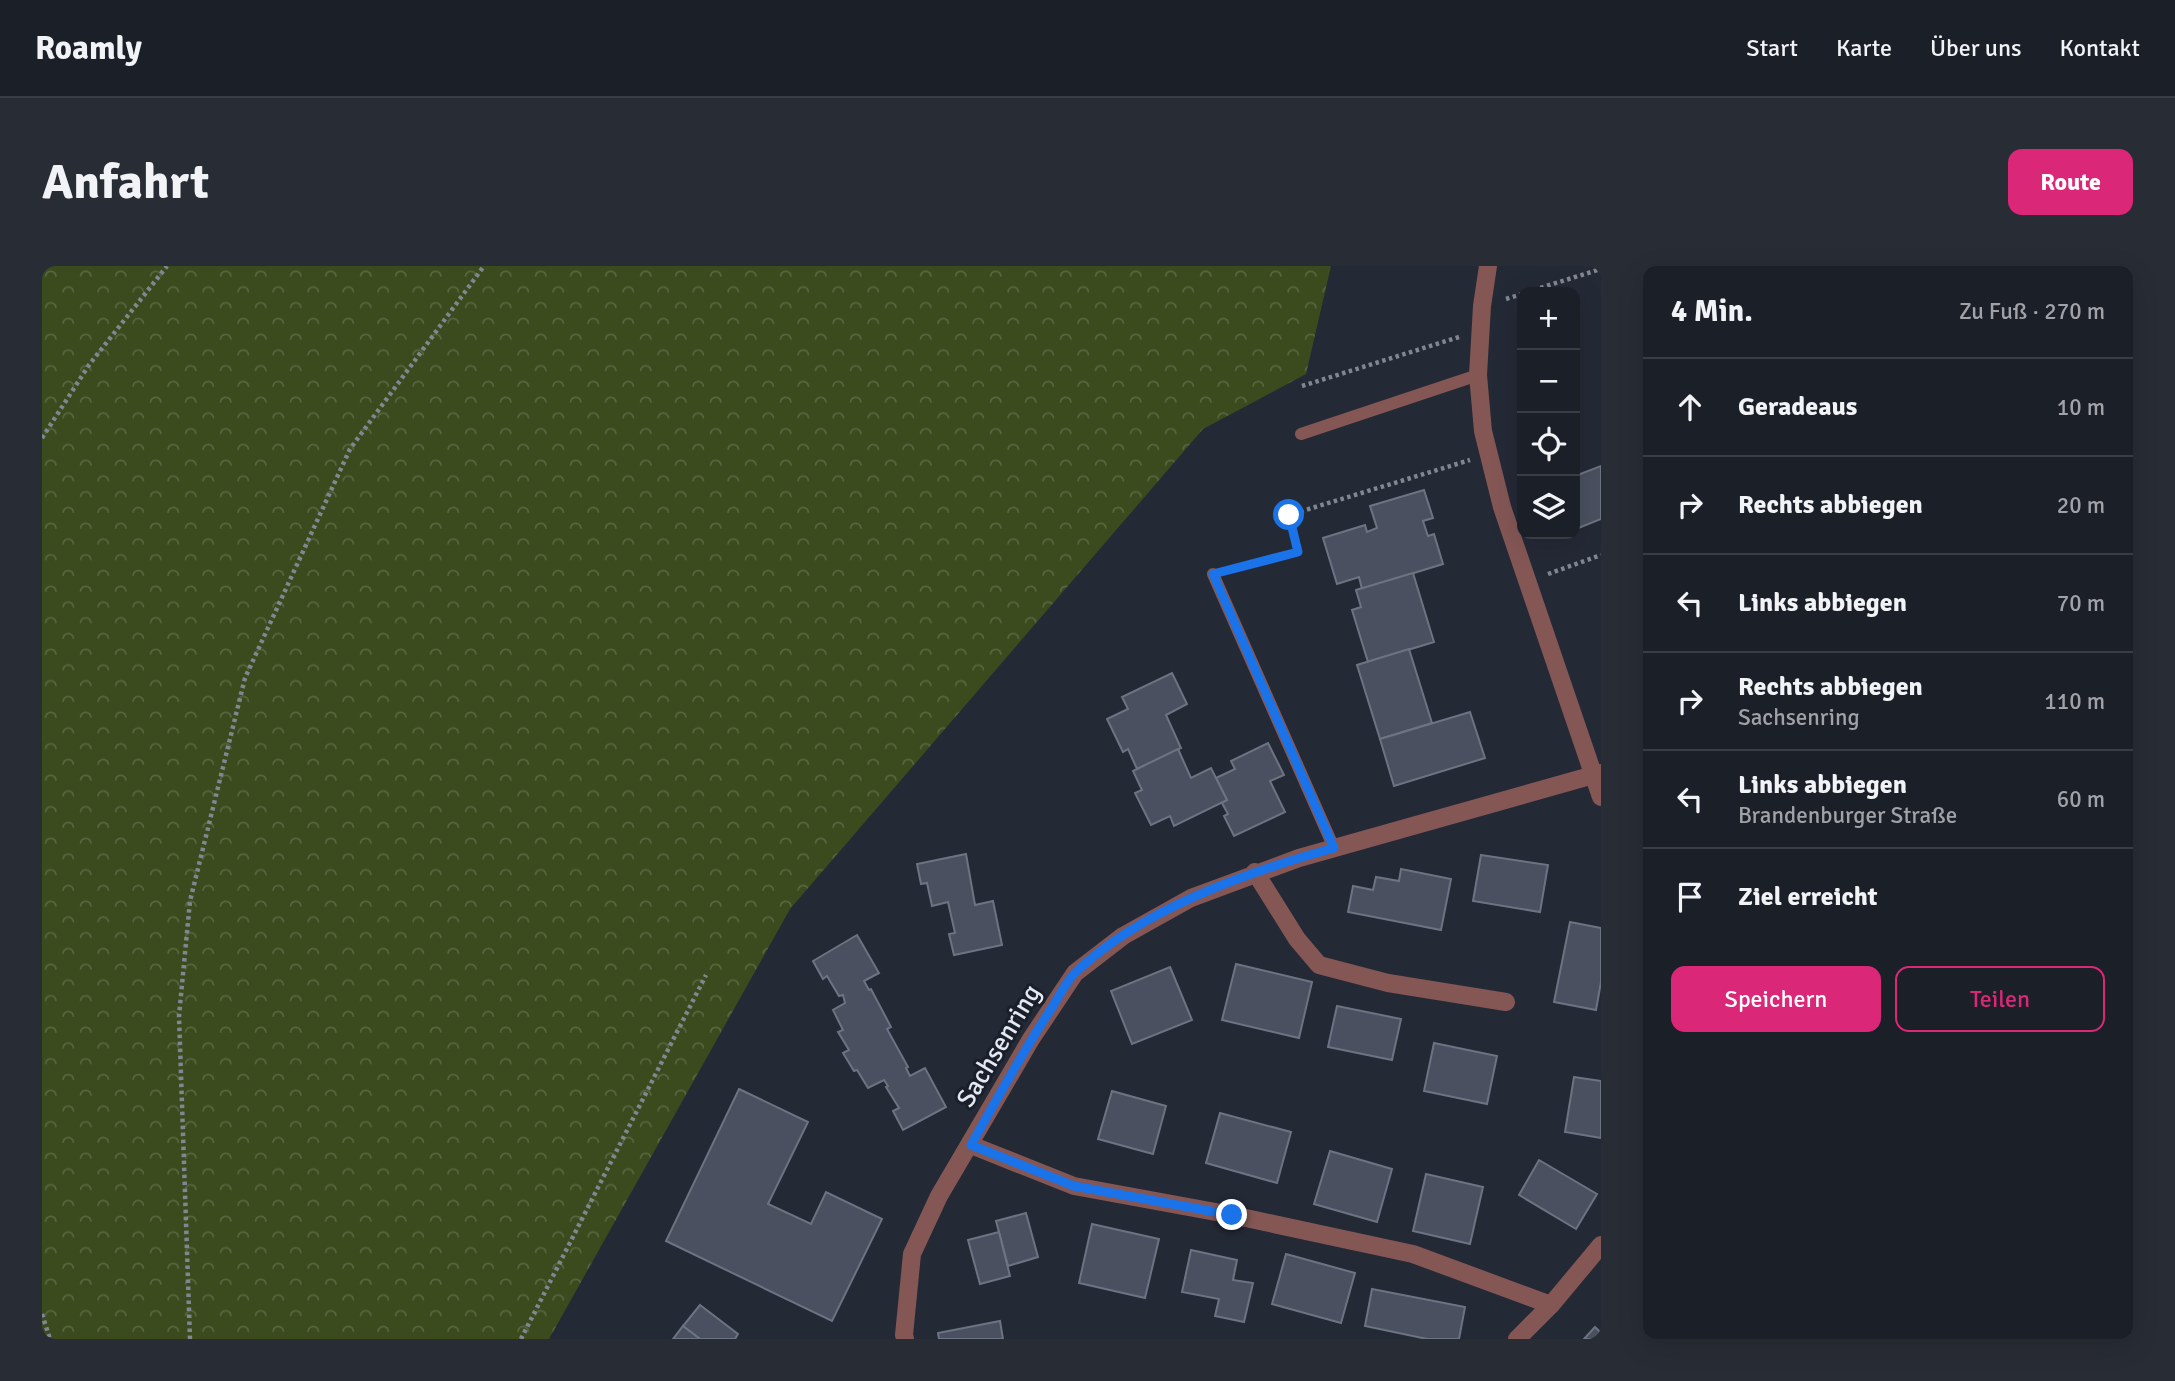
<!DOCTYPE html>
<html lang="de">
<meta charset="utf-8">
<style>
:root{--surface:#1b1f28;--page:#282c34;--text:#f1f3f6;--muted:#a0a2a8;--line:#393d45;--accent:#db2777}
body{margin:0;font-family:Signika,sans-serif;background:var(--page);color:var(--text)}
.controls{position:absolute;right:21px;top:21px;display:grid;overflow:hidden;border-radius:14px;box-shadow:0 7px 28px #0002}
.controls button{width:63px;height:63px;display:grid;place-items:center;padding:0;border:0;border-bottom:2px solid var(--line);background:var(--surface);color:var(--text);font:35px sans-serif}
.stop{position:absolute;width:21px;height:21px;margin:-16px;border:5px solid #1a73e8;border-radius:50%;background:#fff}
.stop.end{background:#1a73e8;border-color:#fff;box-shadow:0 2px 7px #0008}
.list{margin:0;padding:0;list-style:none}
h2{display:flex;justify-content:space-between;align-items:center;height:91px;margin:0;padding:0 28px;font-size:30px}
h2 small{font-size:23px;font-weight:400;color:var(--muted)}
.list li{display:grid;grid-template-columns:46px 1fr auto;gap:21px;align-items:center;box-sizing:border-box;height:98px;padding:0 28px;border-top:2px solid var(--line)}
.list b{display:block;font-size:26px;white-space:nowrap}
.list p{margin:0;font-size:23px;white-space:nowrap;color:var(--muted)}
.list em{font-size:23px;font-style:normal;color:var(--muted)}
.actions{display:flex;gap:14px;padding:21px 28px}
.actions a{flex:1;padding:16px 0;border:2px solid var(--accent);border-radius:14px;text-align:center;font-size:24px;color:var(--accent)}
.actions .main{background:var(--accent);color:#fff}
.icon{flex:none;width:38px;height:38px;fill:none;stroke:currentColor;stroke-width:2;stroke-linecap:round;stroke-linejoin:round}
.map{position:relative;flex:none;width:1559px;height:1073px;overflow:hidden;border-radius:14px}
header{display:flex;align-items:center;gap:42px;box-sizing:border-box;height:98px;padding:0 35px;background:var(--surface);border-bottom:2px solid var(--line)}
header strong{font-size:33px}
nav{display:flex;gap:38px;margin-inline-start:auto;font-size:24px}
.intro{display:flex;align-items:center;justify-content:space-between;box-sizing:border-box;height:168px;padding:0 42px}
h1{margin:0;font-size:49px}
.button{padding:18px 32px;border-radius:14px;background:var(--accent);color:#fff;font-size:24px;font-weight:700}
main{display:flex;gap:42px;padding:0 42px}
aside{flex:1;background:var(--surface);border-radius:14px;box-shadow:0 7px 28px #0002}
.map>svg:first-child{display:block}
.forest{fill:url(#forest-crowns)}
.building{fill:#4a505f;stroke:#6c7382;stroke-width:2}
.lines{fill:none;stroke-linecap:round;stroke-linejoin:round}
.path{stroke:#818691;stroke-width:4.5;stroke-dasharray:3.5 3.5;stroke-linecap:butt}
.service{stroke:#845755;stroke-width:12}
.minor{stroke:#845755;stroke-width:18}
.route{stroke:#1a73e8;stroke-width:9}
.labels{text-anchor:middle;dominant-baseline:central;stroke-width:6;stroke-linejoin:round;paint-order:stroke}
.street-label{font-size:26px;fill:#e4e8f1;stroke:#1a1f2c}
</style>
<header>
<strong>Roamly</strong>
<nav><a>Start</a><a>Karte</a><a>Über uns</a><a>Kontakt</a></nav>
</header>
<div class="intro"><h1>Anfahrt</h1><a class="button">Route</a></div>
<main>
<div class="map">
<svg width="1559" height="1073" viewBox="0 0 1559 1073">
<defs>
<pattern id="forest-crowns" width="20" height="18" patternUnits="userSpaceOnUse" patternTransform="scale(1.75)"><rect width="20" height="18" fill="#3c4b1e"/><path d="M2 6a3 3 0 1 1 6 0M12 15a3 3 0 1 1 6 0" fill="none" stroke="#58653f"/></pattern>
</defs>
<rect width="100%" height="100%" fill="#242936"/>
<path class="forest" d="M0,0h1289l-25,108 -103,55 -413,480 -241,430h-507z"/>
<g class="building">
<path d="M1559,200v53l-25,10 -1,-53z"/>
<path d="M1382,224l9,28 -10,3 5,15 6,-2 9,30 -81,25 -3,-12 -22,7 -14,-46 42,-13 2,7 10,-4 -7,-22z"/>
<path d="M1371,307l21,69 -66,20 -16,-52 9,-3 -5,-17z"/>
<path d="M1367,383l23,74 -52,16 -23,-74z"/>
<path d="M1130,407l15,31 -21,11 15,33 -44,21 -9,-20 -5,3 -16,-33 21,-10 -6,-12z"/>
<path d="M1428,446l15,46 -91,28 -14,-47z"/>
<path d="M1226,477l16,32 -14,6 15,31 -51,24 -10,-20 4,-2 -6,-11 5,-3 -11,-22 19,-9 -4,-8z"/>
<path d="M1136,483l13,29 20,-10 16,32 -53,26 -4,-10 -19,9 -16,-32 7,-3 -9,-19z"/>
<path d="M924,588l9,51 18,-4 9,44 -48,10 -5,-21 6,-1 -7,-31 -16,4 -5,-23 -6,1 -4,-20z"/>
<path d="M1439,589l67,10 -8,47 -67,-11z"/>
<path d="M1359,603l50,10 -10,51 -93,-18 5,-26 20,4 3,-13 23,4z"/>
<path d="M1528,656l31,6v54l-5,28 -42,-8z"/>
<path d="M815,669l22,38 -15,8 5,9 2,-1 20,38 -4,2 21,38 -2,1 4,8 15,-8 21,39 -43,23 -10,-19 6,-3 -13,-21 2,-1 -4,-6 -16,8 -11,-18 -3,1 -11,-18 6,-3 -11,-18 5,-2 -10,-20 12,-7 -2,-8 -4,1 -12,-20 -4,3 -10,-18z"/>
<path d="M1194,698l76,18 -13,56 -77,-18z"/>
<path d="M1128,701l22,53 -60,24 -21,-53z"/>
<path d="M1295,740l64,13 -9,41 -64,-13z"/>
<path d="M1392,777l63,13 -10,48 -63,-13z"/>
<path d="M1532,811l27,4v57l-36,-6z"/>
<path d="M697,823l69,33 -40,82 43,20 15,-32 56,27 -50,102 -166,-80z"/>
<path d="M1070,825l54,15 -13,48 -55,-15z"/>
<path d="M1178,847l71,19 -14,51 -71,-20z"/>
<path d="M1288,885l62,18 -15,53 -63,-18z"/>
<path d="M1497,894l58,34 -21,35 -57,-34z"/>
<path d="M1384,908l57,13 -13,57 -57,-13z"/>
<path d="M984,947l12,44 -30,9 -12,-45z"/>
<path d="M1050,958l67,15 -14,59 -66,-15z"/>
<path d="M957,966l11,44 -30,8 -12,-44z"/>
<path d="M1149,984l46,10 -4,20 20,3 -9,39 -29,-6 4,-17 -37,-7z"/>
<path d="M1244,988l69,19 -14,50 -69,-19z"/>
<path d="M1330,1023l93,18 -6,32h-32l-62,-13z"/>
<path d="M658,1039l38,29 -3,5h-35l-17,-13z"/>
<path d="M958,1055l3,18h-64l-1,-6z"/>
<path d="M641,1060l17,13h-27z"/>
<path d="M1553,1061l6,6v6h-17z"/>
</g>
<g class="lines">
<g class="path">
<path d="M1485,26l74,-23"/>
<path d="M1464,33l16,-5"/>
<path d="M1260,120l157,-49"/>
<path d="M0,172l47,-73 78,-99"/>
<path d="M1189,303l67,-17 -9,-37 181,-55"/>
<path d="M1506,308l53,-19"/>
<path d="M0,1048l8,25"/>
<path d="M148,1073l-11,-323 11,-115 55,-223 105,-229 134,-183"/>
<path d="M479,1073l185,-364"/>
</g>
<g class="service">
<path d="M1259,168l177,-59"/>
<path d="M1171,308l121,274"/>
</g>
<g class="minor">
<path d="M1446,0l-6,40 -4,69 5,56 19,76 99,290"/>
<path d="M1213,606l42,67 22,26 69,18 118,19"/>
<path d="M929,879l103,41 158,29 181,39 138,51"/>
<path d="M863,1073l-1,-4 8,-81 27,-58 92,-157 44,-66 48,-37 68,-38 108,-40 302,-85"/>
<path d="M1475,1073l34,-34 50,-60"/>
</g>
</g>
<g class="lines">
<path class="route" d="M1190,949l-158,-29 -103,-41c25,-45 50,-90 78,-133 9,-13 16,-30 27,-40 66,-63 171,-100 258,-124l-121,-274 85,-22 -9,-37"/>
</g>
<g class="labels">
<g class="street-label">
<text transform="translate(957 780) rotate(-59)">Sachsenring</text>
</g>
</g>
</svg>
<div class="controls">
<button>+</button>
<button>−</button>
<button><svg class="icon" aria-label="locate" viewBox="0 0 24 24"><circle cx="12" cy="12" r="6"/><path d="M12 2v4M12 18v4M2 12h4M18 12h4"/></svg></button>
<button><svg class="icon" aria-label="layers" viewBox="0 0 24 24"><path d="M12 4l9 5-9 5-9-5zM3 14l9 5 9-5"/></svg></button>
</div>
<div class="stop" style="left:1247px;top:249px"></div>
<div class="stop end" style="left:1190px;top:949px"></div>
</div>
<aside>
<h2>4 Min.<small>Zu Fuß · 270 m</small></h2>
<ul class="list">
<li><svg class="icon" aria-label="ahead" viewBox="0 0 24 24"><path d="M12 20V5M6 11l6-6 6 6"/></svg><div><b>Geradeaus</b></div><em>10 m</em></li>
<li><svg class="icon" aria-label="right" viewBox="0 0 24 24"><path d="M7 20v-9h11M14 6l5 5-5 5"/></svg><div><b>Rechts abbiegen</b></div><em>20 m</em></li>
<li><svg class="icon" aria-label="left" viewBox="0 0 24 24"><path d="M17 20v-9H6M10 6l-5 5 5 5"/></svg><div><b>Links abbiegen</b></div><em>70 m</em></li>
<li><svg class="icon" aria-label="right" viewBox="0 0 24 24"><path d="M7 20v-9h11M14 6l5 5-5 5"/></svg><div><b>Rechts abbiegen</b><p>Sachsenring</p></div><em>110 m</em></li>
<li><svg class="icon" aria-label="left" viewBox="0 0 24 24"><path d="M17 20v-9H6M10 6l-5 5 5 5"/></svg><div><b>Links abbiegen</b><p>Brandenburger Straße</p></div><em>60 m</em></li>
<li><svg class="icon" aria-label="arrive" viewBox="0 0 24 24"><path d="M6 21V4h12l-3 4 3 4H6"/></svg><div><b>Ziel erreicht</b></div></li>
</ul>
<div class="actions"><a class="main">Speichern</a><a>Teilen</a></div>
</aside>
</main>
